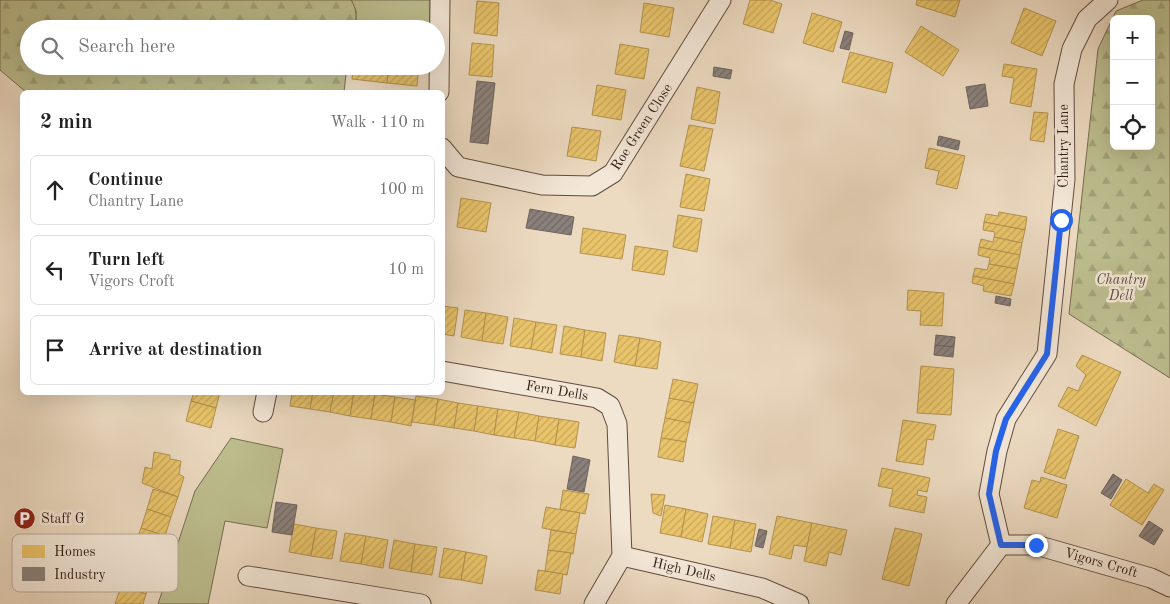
<!DOCTYPE html>
<meta charset="utf-8">
<style>
:root{--surface:#fff;--page:#f6f6f6;--text:#222;--muted:#767676;--line:#e0e0e0}
body{margin:0;font-family:"Old Standard TT",serif;background:var(--page);color:var(--text)}
.controls{position:absolute;right:15px;top:15px;display:grid;overflow:hidden;border-radius:8px;box-shadow:0 5px 20px #0002}
.controls button{width:45px;height:45px;display:grid;place-items:center;padding:0;border:0;border-bottom:1px solid var(--line);background:var(--surface);color:var(--text);font:25px sans-serif}
.stop{position:absolute;width:15px;height:15px;margin:-11px;border:4px solid #2563eb;border-radius:50%;background:#fff}
.stop.end{background:#2563eb;border-color:#fff;box-shadow:0 1px 5px #0008}
.list{margin:0;padding:0;list-style:none}
h2{display:flex;justify-content:space-between;align-items:center;height:65px;margin:0;padding:0 20px;font-size:21px}
h2 small{font-size:16px;font-weight:400;color:var(--muted)}
.list li{display:grid;grid-template-columns:32px 1fr auto;gap:15px;align-items:center;box-sizing:border-box;height:70px;margin:0 10px 10px;padding:0 10px;border:1px solid var(--line);border-radius:8px}
.list b{display:block;font-size:19px;white-space:nowrap}
.list p{margin:0;font-size:16px;white-space:nowrap;color:var(--muted)}
.list em{font-size:16px;font-style:normal;color:var(--muted)}
.icon{flex:none;width:28px;height:28px;fill:none;stroke:currentColor;stroke-width:2;stroke-linecap:round;stroke-linejoin:round}
.map{position:relative;flex:none;width:1170px;height:604px;overflow:hidden}
.search{position:absolute;background:var(--surface);box-shadow:0 5px 20px #0002;left:20px;top:20px;width:425px;height:55px;display:flex;align-items:center;gap:12px;box-sizing:border-box;padding:0 18px;border-radius:28px;color:var(--muted);font-size:19px}
.panel{position:absolute;background:var(--surface);box-shadow:0 5px 20px #0002;left:20px;top:90px;width:425px;height:305px;border-radius:8px}
.map>svg:first-child{display:block}
.green{fill:#bdbe8f;stroke:#776d52}
.forest{fill:url(#forest-firs);stroke:#776d52;fill-rule:evenodd}
.homes{fill:url(#homes-hatch);stroke:#b29250}
.industry{fill:url(#industry-hatch);stroke:#6f635d}
.lines{fill:none;stroke-linecap:round;stroke-linejoin:round}
.minor-casing{stroke:#604c3f;stroke-width:21}
.minor{stroke:#f3e7d7;stroke-width:19}
.route{stroke:#2563eb;stroke-width:6}
.labels{text-anchor:middle;dominant-baseline:central;stroke-width:5;stroke-linejoin:round;paint-order:stroke}
.street-label{font-size:14px;fill:#311c14;stroke:#f3e7d7}
.park-label{font-size:14px;font-style:italic;fill:#5b4d39;stroke:#f3e7d7}
.poi-label{font-size:14px;fill:#311c14;stroke:#f3e7d7;text-anchor:start}
.key{fill:#f3e7d7;stroke:#b9aa9c;stroke-width:1}
.key-label{font-size:14px;fill:#311c14}
</style>
<div class="map">
<svg width="1170" height="604" viewBox="0 0 1170 604">
<defs>
<pattern id="forest-firs" width="22" height="20" patternUnits="userSpaceOnUse" patternTransform="scale(1.25)"><rect width="22" height="20" fill="#bdbe8f"/><path d="M5 1l3.5 6h-7zM16 11l3.5 6h-7z" fill="#a3a37a"/></pattern>
<pattern id="homes-hatch" width="6" height="6" patternUnits="userSpaceOnUse" patternTransform="scale(1.25)"><rect width="6" height="6" fill="#e9c46a"/><path d="M-1 1l2-2M0 6l6-6M5 7l2-2" fill="none" stroke="#c8a85b"/></pattern>
<pattern id="industry-hatch" width="6" height="6" patternUnits="userSpaceOnUse" patternTransform="scale(1.25)"><rect width="6" height="6" fill="#8a817c"/><path d="M-1 1l2-2M0 6l6-6M5 7l2-2" fill="none" stroke="#716964"/></pattern>
</defs>
<rect width="100%" height="100%" fill="#ecdac1"/>
<filter id="stains"><feTurbulence type="fractalNoise" baseFrequency=".004" numOctaves="4"/><feColorMatrix values="0 0 0 0 .2 0 0 0 0 .09 0 0 0 0 .02 0 0 0 .5 -.17"/></filter>
<radialGradient id="worn" r=".72"><stop offset=".6" stop-color="#630" stop-opacity="0"/><stop offset="1" stop-color="#630" stop-opacity=".3"/></radialGradient>
<g class="green">
<path d="M351,0h79v28l-74,-7v-10z"/>
<path d="M231,438l52,11 -16,79 -42,-7 -17,83h-50l37,-113z"/>
</g>
<g class="forest">
<path d="M0,0h351c6,9 6,18 3,29h-325v37h318l-3,26h-318l-26,-22z"/>
<path d="M1143,0h27v378l-101,-64 29,-265 18,-38zM1114,19h37v127h-37z"/>
</g>
<g class="homes">
<path d="M750,0h20l12,4 -9,29 -30,-9z"/>
<path d="M917,0h43l-5,17 -39,-12z"/>
<path d="M477,1l22,2 -2,33 -23,-3z"/>
<path d="M644,3l30,5 -5,29 -29,-5z"/>
<path d="M1024,8l32,13 -14,35 -31,-13z"/>
<path d="M812,13l30,9 -9,30 -30,-9z"/>
<path d="M921,26l38,24 -16,26 -38,-24z"/>
<path d="M472,43l22,2 -2,32 -23,-2z"/>
<path d="M620,44l29,5 -5,30 -29,-5z"/>
<path d="M850,52l43,11 -7,30 -44,-11z"/>
<path d="M1004,64l33,5 -6,38 -21,-4 4,-25 -12,-2z"/>
<path d="M353,66h36l-2,17 -35,-4z"/>
<path d="M389,66h30l-2,20 -30,-3z"/>
<path d="M597,85l29,5 -5,30 -29,-5z"/>
<path d="M697,87l23,5 -5,32 -24,-5z"/>
<path d="M1034,112l14,1 -4,29 -14,-2z"/>
<path d="M689,125l24,4 -9,42 -24,-5z"/>
<path d="M572,127l29,4 -5,30 -29,-5z"/>
<path d="M929,148l36,8 -8,33 -21,-5 3,-13 -14,-3z"/>
<path d="M686,174l24,5 -6,32 -24,-4z"/>
<path d="M461,198l30,5 -5,29 -29,-5z"/>
<path d="M999,212l28,5 -2,13 -41,-8 2,-8 12,2z"/>
<path d="M678,215l24,4 -5,33 -24,-5z"/>
<path d="M984,222l41,8 -3,13 -28,-6 1,-5 -12,-2z"/>
<path d="M583,228l43,7 -4,24 -42,-6z"/>
<path d="M994,237l28,6 -2,12 -41,-8 2,-8 12,3z"/>
<path d="M635,246l33,5 -4,24 -32,-5z"/>
<path d="M979,247l41,8 -3,14 -28,-5 1,-6 -12,-3z"/>
<path d="M989,264l28,5 -3,15 -41,-8 2,-8 12,2z"/>
<path d="M973,276l41,8 -3,12 -28,-5 1,-5 -12,-3z"/>
<path d="M908,290l36,3 -2,33 -22,-1 1,-14 -14,-1z"/>
<path d="M442,306l16,2 -4,28 -12,-2z"/>
<path d="M465,310l21,3 -4,28 -21,-4z"/>
<path d="M486,313l22,4 -5,27 -21,-3z"/>
<path d="M514,318l22,4 -5,27 -21,-3z"/>
<path d="M536,322l21,3 -5,28 -21,-4z"/>
<path d="M564,326l21,4 -4,27 -21,-3z"/>
<path d="M585,330l21,3 -4,28 -21,-4z"/>
<path d="M619,335l21,3 -5,28 -21,-4z"/>
<path d="M640,338l21,4 -4,27 -22,-3z"/>
<path d="M1082,355l39,17 -25,54 -38,-20 10,-19 10,4 8,-16 -10,-9z"/>
<path d="M921,366l33,3 -3,46 -34,-2z"/>
<path d="M673,379l25,5 -4,19 -25,-5z"/>
<path d="M194,392h26l-4,16 -25,-7z"/>
<path d="M292,392h21l-3,17 -20,-3z"/>
<path d="M313,392h21l-4,20 -20,-3z"/>
<path d="M334,392h20l-4,24 -20,-4z"/>
<path d="M354,392l21,2 -4,25 -21,-3z"/>
<path d="M375,394l20,3 -4,25 -20,-3z"/>
<path d="M416,396l22,3 -4,26 -22,-3z"/>
<path d="M395,397l20,3 -4,26 -20,-4z"/>
<path d="M669,398l25,5 -4,20 -25,-5z"/>
<path d="M438,399l20,4 -4,25 -20,-3z"/>
<path d="M191,401l25,7 -5,20 -25,-7z"/>
<path d="M458,403l20,3 -4,25 -20,-3z"/>
<path d="M478,406l20,3 -4,26 -20,-4z"/>
<path d="M498,409l21,3 -5,26 -20,-3z"/>
<path d="M519,412l20,4 -4,25 -21,-3z"/>
<path d="M539,416l20,3 -4,26 -20,-4z"/>
<path d="M665,418l25,5 -4,19 -25,-4z"/>
<path d="M559,419l20,3 -4,26 -20,-3z"/>
<path d="M903,420l33,5 -3,15 -6,-1 -4,26 -27,-4z"/>
<path d="M1058,429l21,7 -14,43 -21,-7z"/>
<path d="M661,438l25,4 -3,20 -25,-5z"/>
<path d="M154,452l16,3v4l11,2 -2,13 5,3 -6,20 -36,-14 3,-16 7,2z"/>
<path d="M882,468l48,10 -3,14 -9,-2 -1,5 10,2 -3,16 -35,-7 4,-17 -15,-3z"/>
<path d="M1041,477l26,8 -10,33 -33,-10 8,-28 8,2z"/>
<path d="M1126,479l22,14 6,-9 10,6 -22,35 -32,-20z"/>
<path d="M153,489l25,8 -7,20 -24,-8z"/>
<path d="M563,490l26,4 -4,20 -25,-5z"/>
<path d="M651,494l14,1 -4,21 -8,-3z"/>
<path d="M665,505l21,4 -5,28 -21,-4z"/>
<path d="M546,507l34,6 -4,21 -34,-6z"/>
<path d="M147,509l24,8 -6,19 -24,-8z"/>
<path d="M686,509l22,5 -6,28 -21,-5z"/>
<path d="M713,516l22,4 -5,28 -22,-4z"/>
<path d="M777,516l35,7 -5,24 -13,-2 -3,14 -22,-5z"/>
<path d="M735,520l21,4 -5,28 -21,-4z"/>
<path d="M812,523l35,7 -6,25 -12,-3 -3,14 -22,-5z"/>
<path d="M294,524l22,4 -5,28 -22,-4z"/>
<path d="M141,528l24,8 -7,19 -24,-8z"/>
<path d="M316,528l21,3 -5,28 -21,-3z"/>
<path d="M895,528l27,6 -13,52 -27,-7z"/>
<path d="M551,530l25,4 -3,20 -25,-4z"/>
<path d="M345,533l21,3 -5,28 -21,-3z"/>
<path d="M366,536l22,4 -5,28 -22,-4z"/>
<path d="M394,540l21,4 -4,28 -22,-4z"/>
<path d="M415,544l22,3 -5,28 -21,-3z"/>
<path d="M444,548l22,4 -5,28 -22,-3z"/>
<path d="M548,550l23,3 -4,22 -22,-4z"/>
<path d="M466,552l21,4 -5,28 -21,-4z"/>
<path d="M128,567l24,8 -6,19 -25,-8z"/>
<path d="M538,570l25,4 -3,20 -25,-4z"/>
<path d="M121,586l25,8 -3,10h-28z"/>
</g>
<g class="industry">
<path d="M845,31l8,2 -4,17 -9,-2z"/>
<path d="M714,67l18,3 -2,9 -17,-3z"/>
<path d="M477,81l18,2 -7,61 -18,-2z"/>
<path d="M985,84l3,22 -18,3 -4,-22z"/>
<path d="M939,136l21,5 -2,9 -21,-5z"/>
<path d="M530,209l44,8 -3,18 -45,-7z"/>
<path d="M996,296l15,3 -1,7 -15,-3z"/>
<path d="M936,335l19,2 -1,10 -19,-2z"/>
<path d="M935,345l19,2 -1,10 -19,-2z"/>
<path d="M573,456l17,4 -6,32 -17,-3z"/>
<path d="M1113,474l9,6 -11,19 -10,-6z"/>
<path d="M276,502l21,3 -5,30 -20,-3z"/>
<path d="M1149,521l14,9 -9,15 -15,-9z"/>
<path d="M759,529l8,2 -4,17 -8,-2z"/>
</g>
<g class="lines">
<defs>
<g id="minor">
<path d="M439,92l1,-92"/>
<path d="M442,148l16,19 84,18 50,1 21,-13 108,-173"/>
<path d="M442,371l155,27 13,8 7,18 5,132"/>
<path d="M263,412l4,-20"/>
<path d="M1001,545h35l115,33 19,9"/>
<path d="M248,576l173,28"/>
<path d="M594,604l28,-48 140,32 37,16"/>
<path d="M956,604l45,-59 -12,-51 8,-43 9,-32 41,-65 18,-175 -1,-95 8,-35 15,-30 21,-19"/>
</g>
</defs>
<use href="#minor" class="minor-casing"/>
<use href="#minor" class="minor"/>
</g>
<g class="lines">
<path class="route" d="M1036,545h-35l-12,-51 7,-43 10,-32 41,-65 14,-134"/>
</g>
<defs>
<symbol id="parking-disc" viewBox="-11 -11 22 22"><circle r="9.5" fill="#8f2418" stroke="#f3e7d7"/><path d="M-3.5-5.5H1a3.5 3.5 0 0 1 0 7H-1V5.5H-3.5ZM-1-3.4V-.6H.8a1.4 1.4 0 0 0 0-2.8Z" fill="#fff"/></symbol>
</defs>
<g fill-rule="evenodd">
<use href="#parking-disc" x="12" y="506" width="25" height="25"/>
</g>
<g class="labels">
<g class="street-label">
<text transform="translate(642 127) rotate(-57)">Roe Green Close</text>
<text transform="translate(1064 146) rotate(-90)">Chantry Lane</text>
<text transform="translate(557 391) rotate(10)">Fern Dells</text>
<text transform="translate(1101 563) rotate(16)">Vigors Croft</text>
<text transform="translate(684 570) rotate(13)">High Dells</text>
</g>
<g class="park-label">
<text x="1121" y="280">Chantry<tspan x="1121" dy="16">Dell</tspan></text>
</g>
<g class="poi-label">
<text x="41" y="519">Staff G</text>
</g>
</g>
<rect x="12" y="534" width="166" height="58" rx="8" class="key"/>
<rect x="22" y="545" width="23" height="13" fill="#e9c46a"/>
<rect x="22" y="567" width="23" height="14" fill="#8a817c"/>
<g class="key-label">
<text x="54" y="556">Homes</text>
<text x="54" y="579">Industry</text>
</g>
<rect width="100%" height="100%" filter="url(#stains)"/>
<rect width="100%" height="100%" fill="url(#worn)"/>
</svg>
<div class="controls">
<button>+</button>
<button>−</button>
<button><svg class="icon" aria-label="locate" viewBox="0 0 24 24"><circle cx="12" cy="12" r="6"/><path d="M12 2v4M12 18v4M2 12h4M18 12h4"/></svg></button>
</div>
<div class="stop" style="left:1061px;top:220px"></div>
<div class="stop end" style="left:1036px;top:545px"></div>
<div class="search"><svg class="icon" aria-label="search" viewBox="0 0 24 24"><circle cx="10" cy="10" r="6"/><path d="M15 15l6 6"/></svg>Search here</div>
<section class="panel">
<h2>2 min<small>Walk · 110 m</small></h2>
<ul class="list">
<li><svg class="icon" aria-label="ahead" viewBox="0 0 24 24"><path d="M12 20V5M6 11l6-6 6 6"/></svg><div><b>Continue</b><p>Chantry Lane</p></div><em>100 m</em></li>
<li><svg class="icon" aria-label="left" viewBox="0 0 24 24"><path d="M17 20v-9H6M10 6l-5 5 5 5"/></svg><div><b>Turn left</b><p>Vigors Croft</p></div><em>10 m</em></li>
<li><svg class="icon" aria-label="arrive" viewBox="0 0 24 24"><path d="M6 21V4h12l-3 4 3 4H6"/></svg><div><b>Arrive at destination</b></div></li>
</ul>
</section>
</div>
